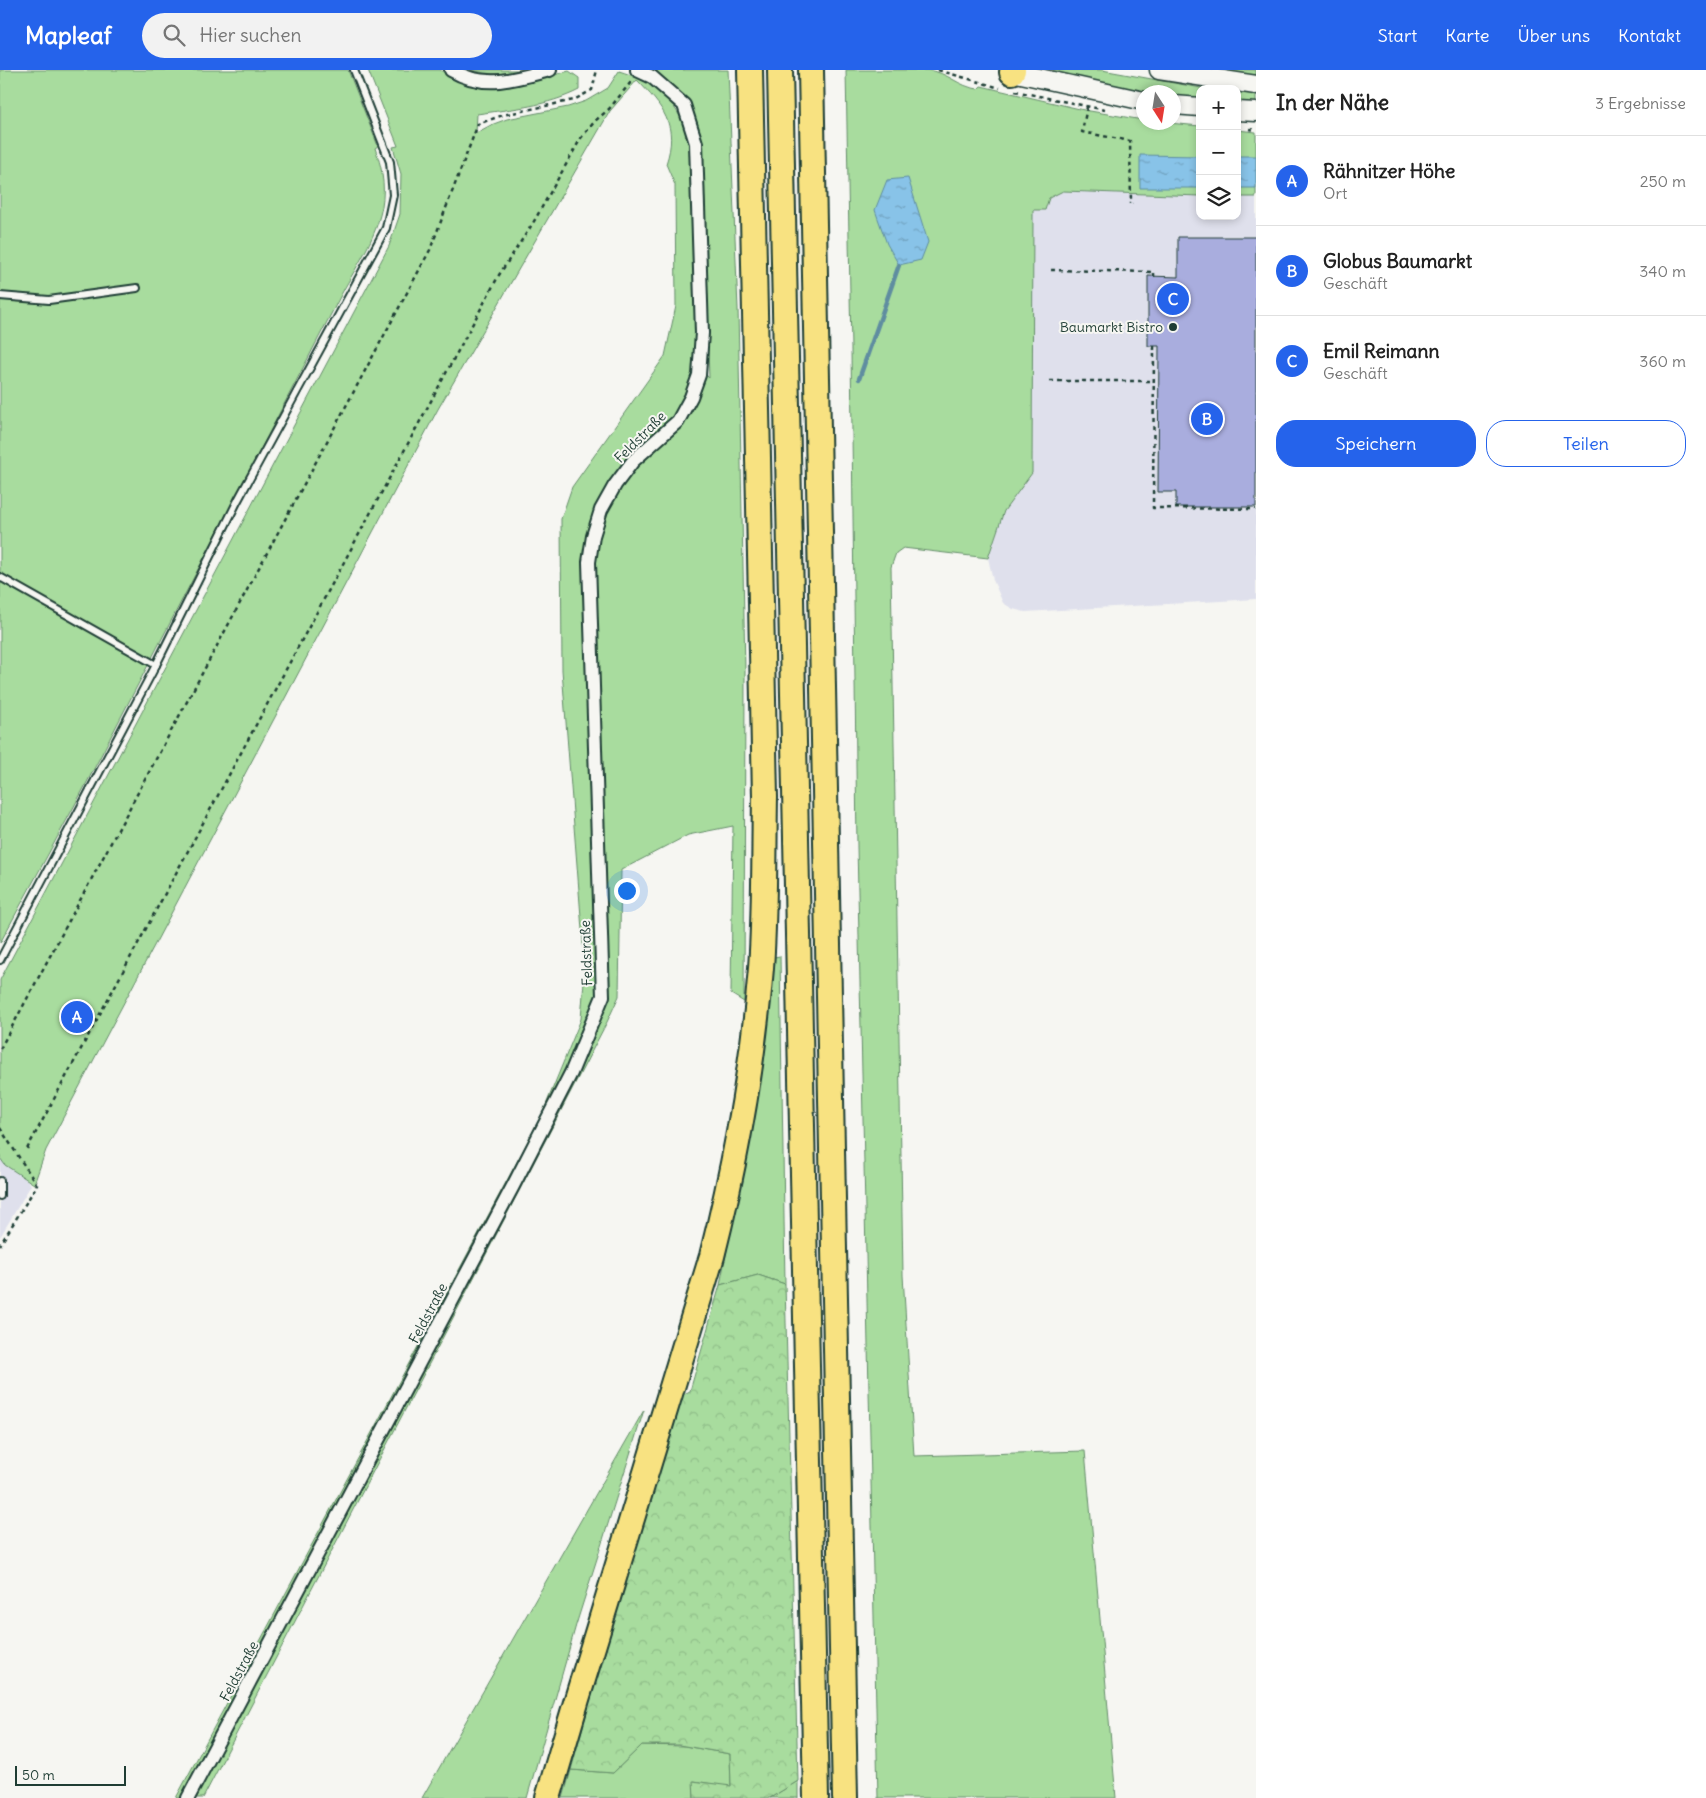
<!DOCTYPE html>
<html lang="de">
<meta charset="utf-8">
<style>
:root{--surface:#fff;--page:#f2f2f2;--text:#222;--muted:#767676;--line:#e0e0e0;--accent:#2563eb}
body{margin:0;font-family:Delius,sans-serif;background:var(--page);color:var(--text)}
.controls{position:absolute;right:15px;top:15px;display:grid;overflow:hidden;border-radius:10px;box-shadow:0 2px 8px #0003}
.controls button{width:45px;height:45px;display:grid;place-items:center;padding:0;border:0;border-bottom:1px solid var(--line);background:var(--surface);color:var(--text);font:25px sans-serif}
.compass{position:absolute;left:1136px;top:15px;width:45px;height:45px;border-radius:50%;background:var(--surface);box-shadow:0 2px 8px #0003;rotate:168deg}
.scale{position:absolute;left:15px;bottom:12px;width:111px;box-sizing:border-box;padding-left:5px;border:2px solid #1f3d34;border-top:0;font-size:14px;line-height:18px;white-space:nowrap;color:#1f3d34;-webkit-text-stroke:4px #f6f6f2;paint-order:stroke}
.you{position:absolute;left:626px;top:820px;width:18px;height:18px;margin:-12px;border:4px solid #fff;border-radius:50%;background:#1a73e8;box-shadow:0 0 0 8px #1a73e833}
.badge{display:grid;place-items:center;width:32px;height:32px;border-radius:50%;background:var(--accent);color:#fff;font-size:16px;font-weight:700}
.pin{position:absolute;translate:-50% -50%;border:2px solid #fff;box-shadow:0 1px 5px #0006}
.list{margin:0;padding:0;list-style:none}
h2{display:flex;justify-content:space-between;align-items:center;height:65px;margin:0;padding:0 20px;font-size:21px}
h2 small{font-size:16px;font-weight:400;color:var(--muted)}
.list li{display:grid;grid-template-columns:32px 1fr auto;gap:15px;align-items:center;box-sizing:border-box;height:90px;padding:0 20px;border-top:1px solid var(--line)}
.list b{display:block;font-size:19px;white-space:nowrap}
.list p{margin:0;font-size:16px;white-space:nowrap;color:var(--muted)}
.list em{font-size:16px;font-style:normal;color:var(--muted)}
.actions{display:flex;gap:10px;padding:15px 20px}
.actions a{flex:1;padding:11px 0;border:1px solid var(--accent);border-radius:20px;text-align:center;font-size:18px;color:var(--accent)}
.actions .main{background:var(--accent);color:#fff}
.icon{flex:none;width:28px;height:28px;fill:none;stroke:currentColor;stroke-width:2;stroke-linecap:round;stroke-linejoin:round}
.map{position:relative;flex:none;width:1256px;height:1728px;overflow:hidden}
header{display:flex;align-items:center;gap:30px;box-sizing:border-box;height:70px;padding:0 25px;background:var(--accent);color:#fff}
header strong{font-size:24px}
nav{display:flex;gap:28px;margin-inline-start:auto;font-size:18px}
.search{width:350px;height:45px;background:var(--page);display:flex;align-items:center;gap:12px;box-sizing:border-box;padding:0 18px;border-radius:28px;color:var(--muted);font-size:19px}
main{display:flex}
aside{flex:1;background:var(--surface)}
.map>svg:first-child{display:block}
.built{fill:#dfe0ec}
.green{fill:#a8dc9e;stroke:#648c69}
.forest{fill:url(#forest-crowns);stroke:#648c69}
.water{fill:url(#water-ripples);stroke:#5e8da0}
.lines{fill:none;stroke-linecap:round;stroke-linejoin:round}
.stream{stroke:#5e8da0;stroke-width:4.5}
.building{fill:#a9adde;stroke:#1f3d34}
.service-casing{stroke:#1f3d34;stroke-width:10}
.minor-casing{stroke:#1f3d34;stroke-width:16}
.secondary-casing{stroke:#1f3d34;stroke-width:21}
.motorway-casing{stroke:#1f3d34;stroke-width:28}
.path{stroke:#1f3d34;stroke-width:2.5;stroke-dasharray:4 4;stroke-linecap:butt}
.service{stroke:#f6f6f2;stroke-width:6}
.minor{stroke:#f6f6f2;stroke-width:12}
.secondary{stroke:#f6f6f2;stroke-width:18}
.motorway{stroke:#f8e281;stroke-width:24}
.poi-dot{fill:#1f3d34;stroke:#f6f6f2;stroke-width:2}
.labels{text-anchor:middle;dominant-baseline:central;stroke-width:4;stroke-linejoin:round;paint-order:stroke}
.poi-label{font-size:14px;fill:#1f3d34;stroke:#f6f6f2;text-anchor:end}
.street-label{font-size:14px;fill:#1f3d34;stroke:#f6f6f2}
</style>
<header>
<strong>Mapleaf</strong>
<div class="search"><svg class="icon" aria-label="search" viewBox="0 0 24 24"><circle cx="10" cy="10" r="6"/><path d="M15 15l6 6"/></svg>Hier suchen</div>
<nav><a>Start</a><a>Karte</a><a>Über uns</a><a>Kontakt</a></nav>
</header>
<main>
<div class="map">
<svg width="1256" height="1728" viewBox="0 0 1256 1728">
<defs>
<pattern id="forest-crowns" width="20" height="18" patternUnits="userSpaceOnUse" patternTransform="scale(1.25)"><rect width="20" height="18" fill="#a8dc9e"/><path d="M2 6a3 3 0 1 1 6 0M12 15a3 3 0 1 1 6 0" fill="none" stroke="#90be89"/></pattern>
<pattern id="water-ripples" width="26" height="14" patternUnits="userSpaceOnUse" patternTransform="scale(1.25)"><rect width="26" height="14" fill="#88c3e8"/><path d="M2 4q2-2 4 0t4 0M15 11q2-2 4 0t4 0" fill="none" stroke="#6fa0bd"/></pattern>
</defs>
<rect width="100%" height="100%" fill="#f6f6f2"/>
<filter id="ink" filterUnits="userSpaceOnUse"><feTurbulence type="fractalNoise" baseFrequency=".02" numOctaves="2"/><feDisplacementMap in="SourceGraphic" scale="10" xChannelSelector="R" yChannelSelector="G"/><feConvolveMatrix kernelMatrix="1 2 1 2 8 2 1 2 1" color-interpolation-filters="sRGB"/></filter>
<g filter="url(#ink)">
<g class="built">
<path d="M1063,121l137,5v20h37v-19h19v402l-231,13 -12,-3 -10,-6 -10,-23 -5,-22 16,-47 28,-38 1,-263 13,-8 3,-4 7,-5z"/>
<path d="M0,1072l31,43 -31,52z"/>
</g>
<g class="green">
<path d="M0,0h348l30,76 -3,2c3,9 6,18 7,26 8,45 -20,82 -40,119l-258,495 -84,155z"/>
<path d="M368,0h72l19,10 28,7h22l60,-16 10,7v12c-31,16 -68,19 -102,24l-1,19 15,-8 16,-6 61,-12 18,-6 22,-13 11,-17c30,9 54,26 66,56 4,12 5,26 6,39l7,200 11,12 -8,-244 -12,-25 -38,-39h77l10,239 7,362 -1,331 -13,-8 2,-168 -45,9 -67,35 -2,126 -12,26 -404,776h-27l365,-681 40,-98 4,-50 -23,-299 -1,-151 11,-32 93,-131 11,-50 -1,-121 -9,-21c13,-39 -3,-57 -29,-84l-27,31 -172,298 -392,741 -12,34 -29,-19 -5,-7v-178l389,-734 11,-32 1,-40 -8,-27 5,-1z"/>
<path d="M471,0h57c-18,6 -39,5 -57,0z"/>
<path d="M846,0c25,0 57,0 82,0 19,2 31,17 50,19l3,-3 103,24 59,10 1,2 25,1 31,3v70l-137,-5 -14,7 -4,12h-12l-1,263 -28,38 -16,47 -85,-10 -7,5 -5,14 12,708 11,181 171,-5 31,347h-238l-21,-952 -6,-497z"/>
<path d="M1053,0h49l105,19h-7v11l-26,-2v-6l-31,1 -92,-17z"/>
<path d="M1224,0h32v7z"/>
<path d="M1237,22l19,2v10l-19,-1z"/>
<path d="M1237,60l19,2v65h-19z"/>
<path d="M780,886l5,328 -27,-9 -38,10 43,-218 11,-110z"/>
<path d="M644,1340l-68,215 -49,173h-105z"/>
<path d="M642,1675l42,1 46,8 1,33 -37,-6v17h-131l8,-28 42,3z"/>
<path d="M798,1711v17h-28z"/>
</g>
<path class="forest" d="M758,1205l27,9 13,497 -28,17h-76l-1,-17 38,5 -1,-32 -51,-9h-37l-29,28 -42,-3 27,-99 82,-275 10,-5 30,-106z"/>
<g class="water">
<path d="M1140,85l60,1v32h-60z"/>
<rect x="1237" y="86" width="19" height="32"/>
<path d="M908,108l20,64 -7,18 -22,5 -12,-21 -12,-34 12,-30z"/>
</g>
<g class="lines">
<path class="stream" d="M859,309l40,-114"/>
</g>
<path class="building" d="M1178,167h78v270h-80v-15h-18l1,-146h-11v-70l30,1z"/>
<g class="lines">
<defs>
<g id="service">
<path d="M0,226l49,4 88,-12"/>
<path d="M0,507l156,88"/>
<path d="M0,890l156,-295 82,-165 148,-272 7,-33 -3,-33 -36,-92"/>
<path d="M0,1111v15"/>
</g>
<g id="minor">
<path d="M451,0c34,20 64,9 99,0"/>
<path d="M188,1728l325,-612 58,-113 32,-77 -14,-434 4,-26 8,-26 14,-25 18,-24 45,-40 13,-24 8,-22 3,-42 -6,-190 -12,-38 -32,-28 -15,-7"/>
</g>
<g id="secondary">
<path d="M1159,0l97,15"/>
<path d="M1012,2l132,29"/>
<path d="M1174,35l26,2"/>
<path d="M1237,41l19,1"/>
</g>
<g id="motorway">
<path d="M780,0l36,1728"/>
<path d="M811,0c10,576 23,1152 34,1728"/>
<path d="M1012,2l1,-2"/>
<path d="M548,1728l29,-99 135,-443c24,-95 41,-191 49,-288 4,-57 3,-114 4,-171l-15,-727"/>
</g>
</defs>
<use href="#service" class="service-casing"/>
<use href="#minor" class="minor-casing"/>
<use href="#secondary" class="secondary-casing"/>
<use href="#motorway" class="motorway-casing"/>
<g class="path">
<path d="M938,0l62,18"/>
<path d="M1015,21l90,19"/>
<path d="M1087,37l-5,25 48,9 1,63"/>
<path d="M1249,59l7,1"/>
<path d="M1051,200l103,2v5"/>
<path d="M1154,276l-1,162 103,1"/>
<path d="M1050,311h104"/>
<path d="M0,979l430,-799 48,-126 25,-9 71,-15 18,-10 5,-20"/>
<path d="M0,1058l37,57 -37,60"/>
<path d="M27,1079l472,-874 34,-52 48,-85 14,-17 14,-12 22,-27"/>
</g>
<use href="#service" class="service"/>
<use href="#minor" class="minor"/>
<use href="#secondary" class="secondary"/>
<use href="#motorway" class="motorway"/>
</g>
</g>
<circle class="poi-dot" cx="1173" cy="257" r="5"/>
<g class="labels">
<g class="poi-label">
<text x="1163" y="257">Baumarkt Bistro</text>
</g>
<g class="street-label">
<text transform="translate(640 367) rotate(-45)">Feldstraße</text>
<text transform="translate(586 883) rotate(-92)">Feldstraße</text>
<text transform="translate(428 1243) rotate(-62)">Feldstraße</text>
<text transform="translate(239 1601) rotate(-62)">Feldstraße</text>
</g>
</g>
</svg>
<div class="controls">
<button>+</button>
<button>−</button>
<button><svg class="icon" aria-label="layers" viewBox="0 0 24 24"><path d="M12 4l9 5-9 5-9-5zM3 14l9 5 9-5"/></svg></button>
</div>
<svg class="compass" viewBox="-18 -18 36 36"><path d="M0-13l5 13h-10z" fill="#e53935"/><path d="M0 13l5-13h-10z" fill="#767676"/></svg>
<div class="scale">50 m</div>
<div class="you"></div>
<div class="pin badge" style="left:77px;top:947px">A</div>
<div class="pin badge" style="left:1207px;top:349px">B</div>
<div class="pin badge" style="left:1173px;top:229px">C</div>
</div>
<aside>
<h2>In der Nähe<small>3 Ergebnisse</small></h2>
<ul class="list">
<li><span class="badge">A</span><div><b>Rähnitzer Höhe</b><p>Ort</p></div><em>250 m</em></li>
<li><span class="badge">B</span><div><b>Globus Baumarkt</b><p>Geschäft</p></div><em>340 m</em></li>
<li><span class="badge">C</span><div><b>Emil Reimann</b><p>Geschäft</p></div><em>360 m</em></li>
</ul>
<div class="actions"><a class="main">Speichern</a><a>Teilen</a></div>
</aside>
</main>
